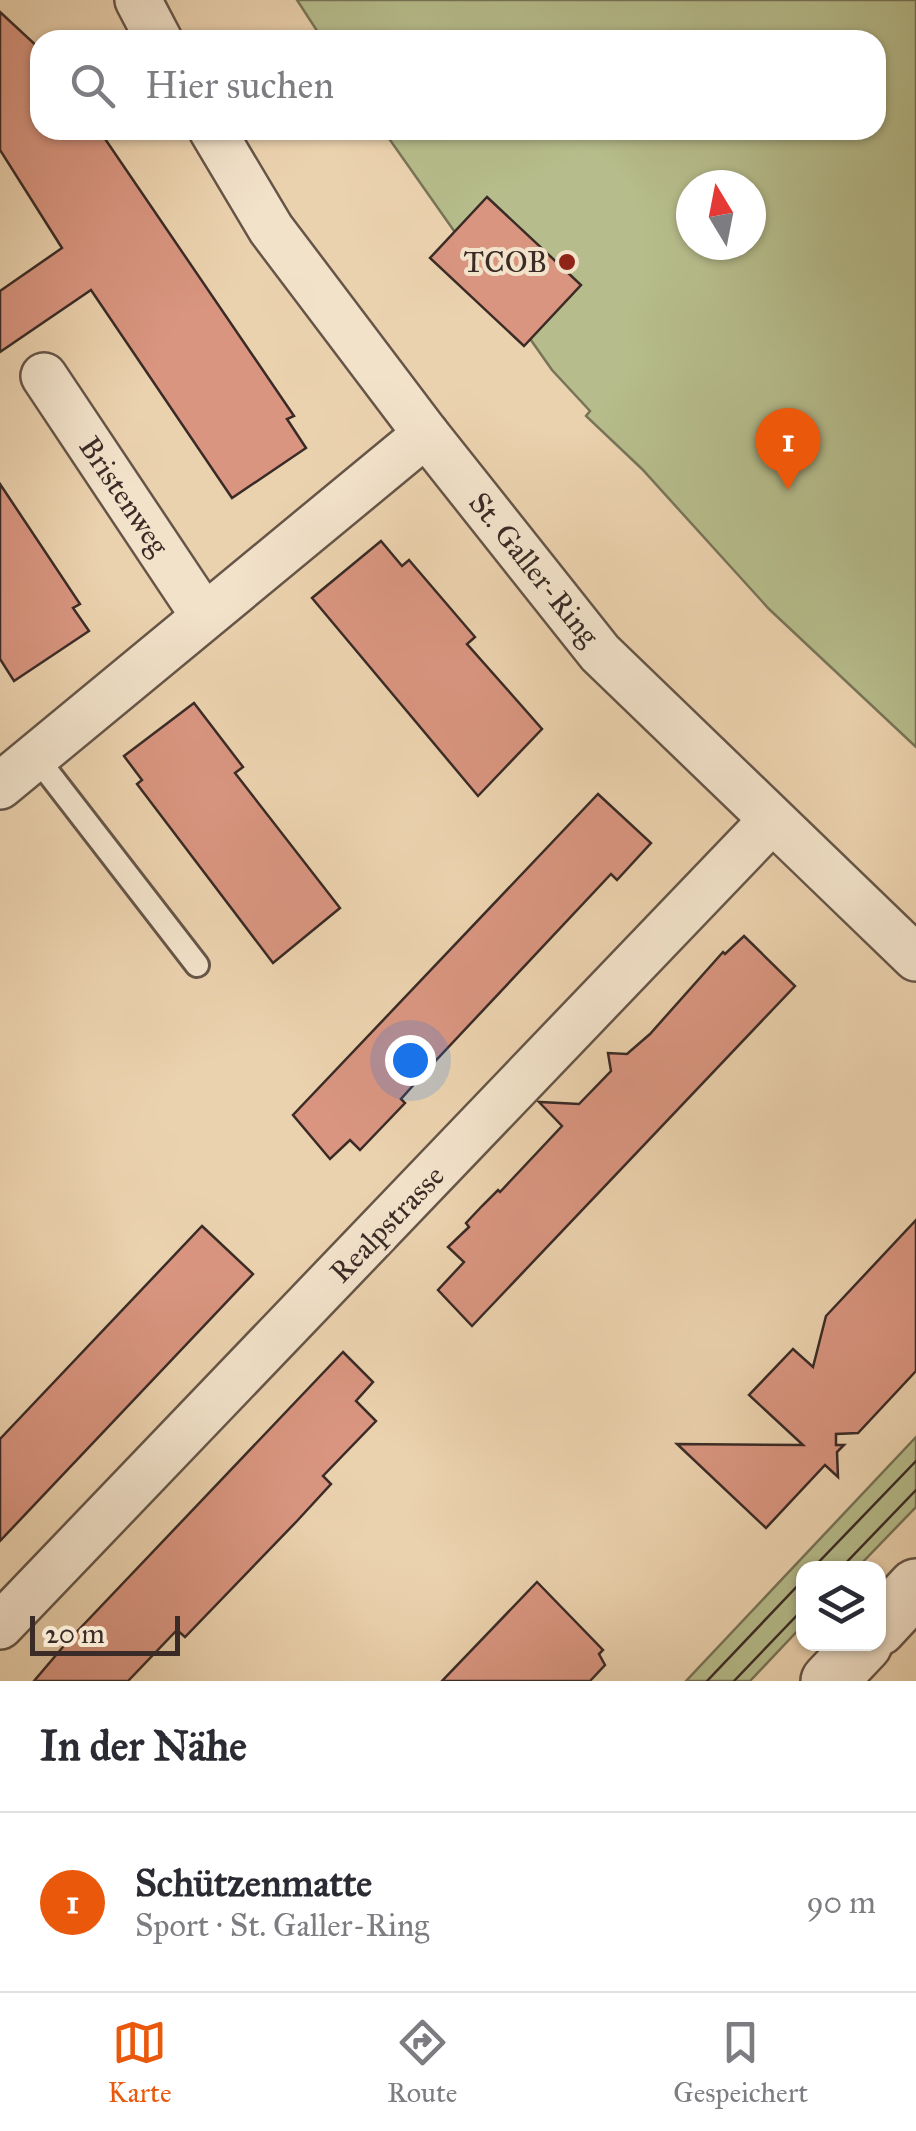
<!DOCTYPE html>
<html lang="de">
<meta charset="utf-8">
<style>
:root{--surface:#fff;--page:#f7f7f7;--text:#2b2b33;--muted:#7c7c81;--line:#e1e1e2;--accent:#ea580c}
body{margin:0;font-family:"IM FELL Great Primer",serif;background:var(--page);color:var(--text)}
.controls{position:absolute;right:30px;bottom:30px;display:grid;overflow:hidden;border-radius:20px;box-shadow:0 2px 8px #0004}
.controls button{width:90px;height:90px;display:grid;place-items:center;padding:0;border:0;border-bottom:2px solid var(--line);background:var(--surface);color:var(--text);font:50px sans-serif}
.compass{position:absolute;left:676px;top:170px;width:90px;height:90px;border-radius:50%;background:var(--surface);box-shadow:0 2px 8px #0004;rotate:350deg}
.scale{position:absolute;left:30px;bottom:25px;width:150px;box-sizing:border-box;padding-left:10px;border:5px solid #3a2b26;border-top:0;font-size:28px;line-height:35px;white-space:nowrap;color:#3a2b26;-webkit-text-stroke:8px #f2e2ca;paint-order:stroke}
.you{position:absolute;left:410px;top:1060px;width:35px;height:35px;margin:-25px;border:8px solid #fff;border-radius:50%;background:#1a73e8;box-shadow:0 0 0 15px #1a73e833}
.badge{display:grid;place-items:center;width:65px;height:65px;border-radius:50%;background:var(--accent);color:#fff;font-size:32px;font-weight:700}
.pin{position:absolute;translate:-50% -82px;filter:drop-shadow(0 2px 5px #0008)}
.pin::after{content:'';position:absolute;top:52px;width:35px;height:30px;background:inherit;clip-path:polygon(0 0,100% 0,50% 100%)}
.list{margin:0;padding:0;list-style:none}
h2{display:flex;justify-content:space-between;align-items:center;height:130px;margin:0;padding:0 40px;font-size:42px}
h2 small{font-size:32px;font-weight:400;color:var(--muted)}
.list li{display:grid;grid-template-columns:65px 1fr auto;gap:30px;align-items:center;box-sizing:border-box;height:180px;padding:0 40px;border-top:2px solid var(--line)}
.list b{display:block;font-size:38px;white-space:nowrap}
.list p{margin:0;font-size:32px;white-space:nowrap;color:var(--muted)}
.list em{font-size:32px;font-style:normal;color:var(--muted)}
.icon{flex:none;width:55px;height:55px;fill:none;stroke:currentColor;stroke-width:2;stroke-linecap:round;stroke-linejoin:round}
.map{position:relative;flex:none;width:916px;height:1681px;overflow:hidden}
.search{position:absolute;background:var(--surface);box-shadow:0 2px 8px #0004;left:30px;right:30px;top:30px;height:110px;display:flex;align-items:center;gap:25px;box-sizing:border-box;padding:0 35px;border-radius:30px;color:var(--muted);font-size:38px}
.sheet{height:310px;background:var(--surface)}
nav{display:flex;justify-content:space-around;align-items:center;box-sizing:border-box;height:140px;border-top:2px solid var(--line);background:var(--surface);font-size:28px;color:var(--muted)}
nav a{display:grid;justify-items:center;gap:5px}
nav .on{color:var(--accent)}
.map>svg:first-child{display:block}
.green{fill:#b6bc8b;stroke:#787458;stroke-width:2.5;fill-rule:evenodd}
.building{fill:#d99580;stroke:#3a2b26;stroke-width:2.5}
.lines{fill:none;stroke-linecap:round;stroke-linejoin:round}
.service-casing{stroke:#665548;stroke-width:28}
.minor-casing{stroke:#665548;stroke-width:50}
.tertiary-casing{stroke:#665548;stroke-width:60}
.service{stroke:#f2e2ca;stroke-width:22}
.minor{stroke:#f2e2ca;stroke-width:45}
.tertiary{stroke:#f2e2ca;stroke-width:55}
.tram{stroke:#3a2b26;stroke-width:2.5}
.poi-dot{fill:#8f2418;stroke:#f2e2ca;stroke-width:4}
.labels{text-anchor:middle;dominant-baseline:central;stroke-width:8;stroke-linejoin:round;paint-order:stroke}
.poi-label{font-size:30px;fill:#3a2b26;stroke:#f2e2ca;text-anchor:end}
.street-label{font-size:30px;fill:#3a2b26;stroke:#f2e2ca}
</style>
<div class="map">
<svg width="916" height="1681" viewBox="0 0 916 1681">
<rect width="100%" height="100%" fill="#ebd2ae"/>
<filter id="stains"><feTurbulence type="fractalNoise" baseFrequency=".002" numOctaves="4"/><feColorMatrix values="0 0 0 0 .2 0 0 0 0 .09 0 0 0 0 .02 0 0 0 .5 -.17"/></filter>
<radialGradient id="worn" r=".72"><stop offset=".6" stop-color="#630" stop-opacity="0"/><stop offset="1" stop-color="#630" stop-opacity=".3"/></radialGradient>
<g class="green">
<path d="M297,0h619v747l-147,-138 -127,-140 -56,-53 4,-5 -38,-41 -169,-240h493v-90h-553zM691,185h60v60h-60z"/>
<path d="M916,1437v70l-59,61h-53l-1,57 -53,56h-64z"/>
</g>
<g class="building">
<path d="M0,12l40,37v81h59l195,286 -7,3 19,29 -74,50 -141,-208 -91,62v-61l62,-43 -62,-98z"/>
<path d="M487,197l94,88 -57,61 -94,-88z"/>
<path d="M0,484l80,120 -7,4 16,23 -75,50 -14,-22z"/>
<path d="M381,541l21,25 7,-6 66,77 -8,7 75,85 -64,67 -166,-198z"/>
<path d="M194,703l49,64 -8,6 105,135 -67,55 -136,-179 5,-4 -18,-24z"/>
<path d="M598,794l53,49 -34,37 -6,-6 -185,197 -25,28 4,4 -45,47 -10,-10 -20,19 -37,-44z"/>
<path d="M744,936l51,50 -323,340 -34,-36 26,-28 -16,-15 21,-20 -3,-4 16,-17 16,-16 2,2 62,-66 -23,-24 40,2 32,-33 -3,-18 19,1 23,-20 73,-82 2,2z"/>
<path d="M916,1220v151l-58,62 -22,1v11h8l-7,7 1,25 -13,-12 -59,63 -89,-84 126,1 -54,-50 44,-46 20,18 13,-51z"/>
<path d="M202,1226l51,48 -253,267v-102z"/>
<path d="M343,1352l30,30 -17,19 20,20 -53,55 8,8 -34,37 -112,116 -8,-7 -49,51h-94l34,-40z"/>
<path d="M537,1582l66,68 -4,4 6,11 -15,16h-148z"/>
</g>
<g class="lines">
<defs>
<path id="service" d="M36,757l161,208"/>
<g id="minor">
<path d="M138,0l21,40"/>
<path d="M212,130l59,99 155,205 174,219 316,305"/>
<path d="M44,376l160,240"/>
<path d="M0,786l426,-352"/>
<path d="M0,1626l772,-806"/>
</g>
<g id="tertiary">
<path d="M878,1628l38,-41"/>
<path d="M829,1681l35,-37"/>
</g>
</defs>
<use href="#service" class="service-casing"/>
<use href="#minor" class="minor-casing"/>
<use href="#tertiary" class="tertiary-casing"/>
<use href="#service" class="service"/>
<use href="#minor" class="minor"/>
<use href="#tertiary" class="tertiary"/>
<g class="tram">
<path d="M813,1568l103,-107"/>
<path d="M841,1568l75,-78"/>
<path d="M707,1681l97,-102"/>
<path d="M734,1681l70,-73"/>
</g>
</g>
<circle class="poi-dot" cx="567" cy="262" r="10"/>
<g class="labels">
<g class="poi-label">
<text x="547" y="262">TCOB</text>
</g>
<g class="street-label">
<text transform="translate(124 496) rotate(56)">Bristenweg</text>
<text transform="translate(534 569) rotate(51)">St. Galler-Ring</text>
<text transform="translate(387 1224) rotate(-46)">Realpstrasse</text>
</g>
</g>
<rect width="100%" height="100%" filter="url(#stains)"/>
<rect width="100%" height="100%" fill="url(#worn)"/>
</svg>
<div class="controls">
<button><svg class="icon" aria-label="layers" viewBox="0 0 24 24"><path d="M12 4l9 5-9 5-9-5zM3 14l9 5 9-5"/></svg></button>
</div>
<svg class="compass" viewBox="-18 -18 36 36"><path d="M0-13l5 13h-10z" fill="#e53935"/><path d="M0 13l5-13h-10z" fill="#7c7c81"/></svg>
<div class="scale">20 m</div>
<div class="you"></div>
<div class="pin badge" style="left:788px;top:490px">1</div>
<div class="search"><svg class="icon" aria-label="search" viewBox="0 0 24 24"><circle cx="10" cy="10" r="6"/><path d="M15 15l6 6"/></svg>Hier suchen</div>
</div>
<section class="sheet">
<h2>In der Nähe<small></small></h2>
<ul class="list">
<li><span class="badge">1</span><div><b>Schützenmatte</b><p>Sport · St. Galler-Ring</p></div><em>90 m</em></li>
</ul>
</section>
<nav>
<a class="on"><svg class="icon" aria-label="map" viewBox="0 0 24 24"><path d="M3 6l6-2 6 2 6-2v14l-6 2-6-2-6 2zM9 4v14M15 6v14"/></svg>Karte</a>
<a><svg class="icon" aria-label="directions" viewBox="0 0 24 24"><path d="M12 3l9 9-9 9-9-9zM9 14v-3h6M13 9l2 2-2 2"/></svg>Route</a>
<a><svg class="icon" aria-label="saved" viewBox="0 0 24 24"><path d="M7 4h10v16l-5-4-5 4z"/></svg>Gespeichert</a>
</nav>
